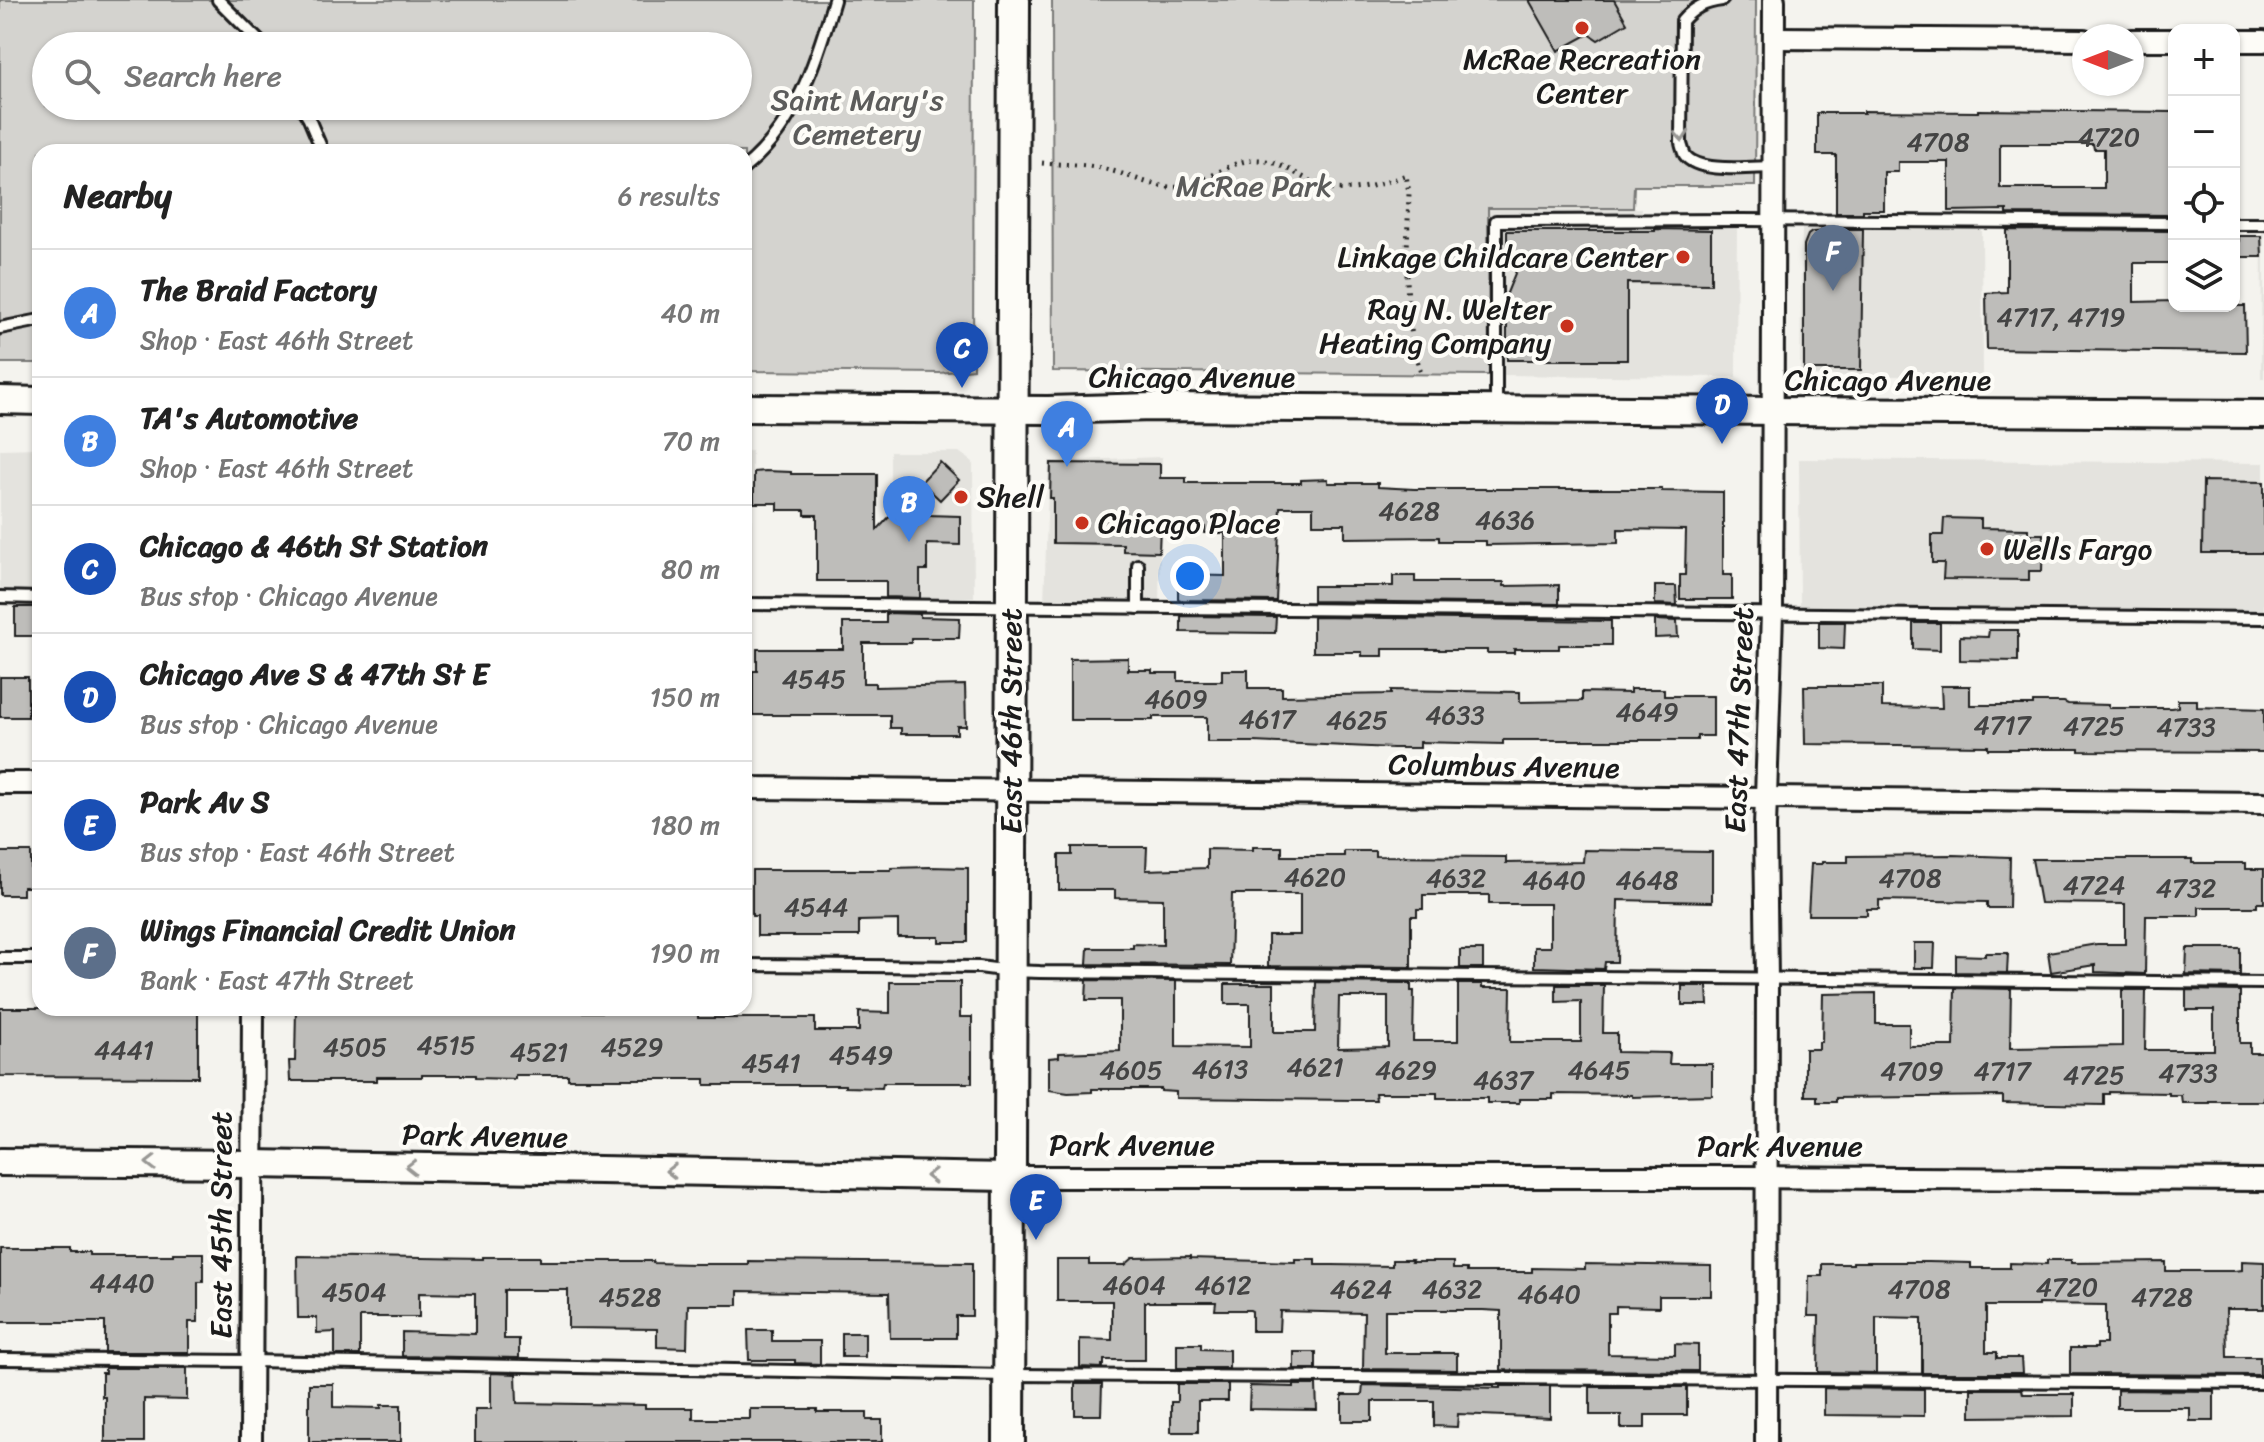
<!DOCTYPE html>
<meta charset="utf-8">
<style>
:root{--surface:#fff;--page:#f2f2f2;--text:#222;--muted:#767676;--line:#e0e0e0;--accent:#0b8043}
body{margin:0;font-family:Sriracha,sans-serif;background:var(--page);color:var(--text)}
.controls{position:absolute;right:24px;top:24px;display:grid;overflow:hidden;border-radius:16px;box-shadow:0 2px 6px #0004}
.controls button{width:72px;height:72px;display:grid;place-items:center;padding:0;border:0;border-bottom:2px solid var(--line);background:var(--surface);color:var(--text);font:40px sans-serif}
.compass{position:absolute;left:2072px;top:24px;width:72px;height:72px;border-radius:50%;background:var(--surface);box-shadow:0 2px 6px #0004;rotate:270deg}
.you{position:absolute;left:1190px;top:576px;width:28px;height:28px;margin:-20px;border:6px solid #fff;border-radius:50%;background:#1a73e8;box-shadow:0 0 0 12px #1a73e833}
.badge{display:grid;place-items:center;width:52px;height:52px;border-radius:50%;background:var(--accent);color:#fff;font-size:26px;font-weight:700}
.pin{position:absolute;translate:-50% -66px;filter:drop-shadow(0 2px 4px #0008)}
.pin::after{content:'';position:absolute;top:42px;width:28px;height:24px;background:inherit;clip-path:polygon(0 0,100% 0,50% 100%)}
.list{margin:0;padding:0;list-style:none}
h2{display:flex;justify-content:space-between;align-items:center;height:104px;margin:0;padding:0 32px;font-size:34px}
h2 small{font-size:26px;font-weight:400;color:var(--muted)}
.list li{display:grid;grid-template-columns:52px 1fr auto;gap:24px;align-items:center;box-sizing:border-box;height:128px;padding:0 32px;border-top:2px solid var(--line)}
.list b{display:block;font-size:30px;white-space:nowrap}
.list p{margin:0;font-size:26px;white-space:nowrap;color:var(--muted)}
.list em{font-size:26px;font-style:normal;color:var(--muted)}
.icon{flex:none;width:44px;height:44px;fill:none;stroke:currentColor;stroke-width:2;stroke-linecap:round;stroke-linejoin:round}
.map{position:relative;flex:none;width:2264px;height:1442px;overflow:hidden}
.search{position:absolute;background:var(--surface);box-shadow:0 2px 6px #0004;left:32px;top:32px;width:720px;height:88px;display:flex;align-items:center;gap:20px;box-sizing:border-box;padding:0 28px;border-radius:44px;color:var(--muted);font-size:30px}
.panel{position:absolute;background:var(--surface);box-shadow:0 2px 6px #0004;left:32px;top:144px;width:720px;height:872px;border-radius:24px}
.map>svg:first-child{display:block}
.built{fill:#e4e3de}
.green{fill:#d4d3cf;stroke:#787876;stroke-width:2;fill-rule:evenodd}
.building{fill:#bebdba;stroke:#1c1c1c;stroke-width:2;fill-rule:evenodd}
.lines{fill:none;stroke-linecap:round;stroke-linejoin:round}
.service-casing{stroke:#1c1c1c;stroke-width:16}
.minor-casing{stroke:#1c1c1c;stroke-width:26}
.tertiary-casing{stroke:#1c1c1c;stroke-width:32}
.secondary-casing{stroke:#1c1c1c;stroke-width:36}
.path{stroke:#1c1c1c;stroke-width:5;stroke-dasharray:2 6;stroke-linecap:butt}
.service{stroke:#fdfcf7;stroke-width:10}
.minor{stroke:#fdfcf7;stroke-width:20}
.tertiary{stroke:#fdfcf7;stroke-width:26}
.secondary{stroke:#fdfcf7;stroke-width:30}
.oneway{stroke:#989794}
.poi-dot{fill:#c8321e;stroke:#fdfcf7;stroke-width:3}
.labels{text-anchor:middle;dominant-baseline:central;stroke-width:8;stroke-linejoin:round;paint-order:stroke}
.number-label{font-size:26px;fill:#444}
.poi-label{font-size:30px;fill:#1c1c1c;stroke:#fdfcf7;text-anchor:start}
.park-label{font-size:30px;fill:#5c5c5b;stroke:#fdfcf7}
.street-label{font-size:30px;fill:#1c1c1c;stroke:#fdfcf7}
</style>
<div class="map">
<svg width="2264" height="1442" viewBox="0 0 2264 1442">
<rect width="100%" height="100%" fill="#f4f3ee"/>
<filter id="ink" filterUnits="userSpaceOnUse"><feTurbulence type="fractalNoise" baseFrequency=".0125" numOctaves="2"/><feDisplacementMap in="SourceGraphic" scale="16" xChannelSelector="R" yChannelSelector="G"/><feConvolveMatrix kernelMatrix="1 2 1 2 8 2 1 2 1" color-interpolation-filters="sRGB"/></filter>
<g filter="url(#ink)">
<g class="built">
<path d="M1488,208h154l-1,16h96l-1,153 -247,-2z"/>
<path d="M1802,226l180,4 1,146h-183z"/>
<path d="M2262,232h2v146h-3z"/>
<path d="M40,448v147h-40v-146z"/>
<rect x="744" y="451" width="8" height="150"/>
<path d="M890,452h69l14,10 1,135h-84z"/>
<path d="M1162,457l-3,147 -115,-1 5,-142z"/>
<path d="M1799,459l465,4v149l-464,-4z"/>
</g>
<g class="green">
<path d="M0,0h974l-1,369 -33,4 -196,-2v-219h-704v211h-40zM46,46h692v60h-692z"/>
<path d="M1052,0h704l-1,186h-121l-1,22h-145l1,167 -436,-4z"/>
</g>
<g class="building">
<path d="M1529,0h85l13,23 -29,17 -9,-6 -31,17z"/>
<path d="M1978,110l196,2 -2,103 -165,-1v-4l-58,1v-49h-51v10h-14v38h-21v3h-27v-58h-19v-42h47v-2l114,1zM2000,144h93l1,5h10v39h-104z"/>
<path d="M1655,229l56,1v54l-84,-1v77h-120v-67l13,-32 -13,-7v-23h148z"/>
<path d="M1836,229h27l-2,141h-57v-125l4,-10 4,-3 24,-1z"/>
<path d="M2007,230l165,1 2,2v30h-40v39l40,-1v5h71l1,46 -259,-3 -1,-56 21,-1z"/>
<path d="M2239,236h22l1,21h-23z"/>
<path d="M940,462l19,18 -19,20 -19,-18z"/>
<path d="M1051,463l109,1v14h26v5h115v-3l27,-1v4h50v4l36,2h248v2l61,1v83h9v24h-52v-24h5l1,-45 -68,-1v14l-132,2v-4h-47v-4l-94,1v-14h-32v-17h-33l-4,94 -95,-1 -3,-1v-24l47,1v-43h-20v-6l-45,-1 -1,26 -36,-1v-7l-70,-1v-45h-3z"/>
<path d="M765,471l26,1v2h86v56l15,-16 68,2v29l-33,-1v26h-7v28l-34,-1v-16h-69v-66h-12v-5h-27v-7h-24v-31z"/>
<path d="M2203,481l61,1v71h-62z"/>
<path d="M1944,518l37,1v9l47,1v5h15l-1,37h-13v9l-86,-1 1,-16h-12v-28h11z"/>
<path d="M1393,576h22v6h89v4l55,-1v19l-246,-3v-15h80z"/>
<path d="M1655,586h21l1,19 -22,-1z"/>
<rect x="15" y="607" width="25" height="29"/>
<path d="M886,613l34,1v3l40,1 -1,20h-48v5h-48v40h12v4l90,-2 1,41h-9v8h-56v-6h-11v-13h-137v-44h4v-22h86v-26h43z"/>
<path d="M1181,616l95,1 -1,16 -94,-1z"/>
<path d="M1313,617l298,4v24h-52v4h-45v4h-27v-3h-48v-1h-56v7h-21v-4h-49z"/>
<path d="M1655,620l22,1 1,16 -23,1z"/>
<path d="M1819,622h26l-1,27 -25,-1z"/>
<path d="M1913,623h27v27l-27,-1z"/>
<path d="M1989,630h29v31l-58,-1v-24l28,1z"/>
<path d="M1128,658v12h24v3h26v8h44v-11h26v18h34v8l109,-2v-4l129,2v10l62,-1v-9l48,1v-4h34v7h49v40h-16v4h-194v4l-83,-2v6h-27l-140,-6h-46v-25h-54v3h-83v-61z"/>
<rect x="0" y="677" width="28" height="40"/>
<path d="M1804,686h78v21l60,1 -1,-22h29v19h63v-3h31l4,2 41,1v3h62l7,-1v-7h19v7l67,2v43l-185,-1v-2h-91v-3l-183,-2z"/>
<path d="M1072,847h75l-1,23 61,-2v-19l46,1v-3h29v9h62v-5h31v5l131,1v6l77,-1 1,-12 128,2v50l-94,-2 -1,62h-12l-1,7 -70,-2v-20h16v-43h-61v-9h-66v14h-6v7h-6v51l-143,-1v-31h32v-41h-68l-2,71 -143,-1 1,-16h45v-4l30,1v-46l-48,-1v-8h-56v-35h13z"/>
<path d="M0,852h31v35h-8v8h-23z"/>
<path d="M1953,855l57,2 -1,51h-22v-6l-108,-2v9h-12v6h-59l3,-51h11v-2h26v-6z"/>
<path d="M2032,859h160v4h54v6h18v34h-7v4h-58v9h-53l-1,58 -50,-2v-7l-44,7 -3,-20 49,-8h28v-40l-85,-1z"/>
<path d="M930,867l38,1v74h-29v-5h-41v-17l-39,1v15h-102v-20h-5v-46h139v-2z"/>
<path d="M1914,943h21l-1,25h-20z"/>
<path d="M2187,948h53v27l-54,-1z"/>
<rect x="1460" y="950" width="23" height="18"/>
<path d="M1985,953h23l-1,20 -51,-1v-17l29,1z"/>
<path d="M1087,980l89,1v65l74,1v-43h-25v-20h49v48h41l1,-50 95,1v8h3l-1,50h45v-57h24v4h29l-1,54h71v-41l-25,1v-17h48l-1,48h14v19l53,1 -1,11h43v31l-80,2v-2l-79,-1v5h-34v4h-32v-5h-50v-5h-62l1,7h-22l-178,-2v-6l-15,-1v-2h-69v3l-24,1 -19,-3v-32l10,-1v-4l61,-2v-51h-34zM1339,997h49v50l-50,1z"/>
<path d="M890,982h70v35h12v66h-89l-1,5 -37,-1v-2h-140v-6h-137v-4h-53v4l-40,-1v-3h-53v2h-45v4h-87l-1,-20h6l1,-53h23v2l127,-2v3l75,1v-4h19v4h158v6h117v13h44v-19l31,1z"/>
<path d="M1682,986h25l1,19h-26z"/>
<path d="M1955,988l56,1 -1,59 112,-2v-56h24l-1,60h69v-40h-28v-20l54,1v52h10v10h14v48h-55v2h-27l-1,-8h-12v-2l-60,-1v2h-5v11l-101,-2v-7l-167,2v4h-19v-6h-12v-47h14v-7h3l1,-48 53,-1v31h33v22h45z"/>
<path d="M0,1008h198v69l-198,-1z"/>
<path d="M0,1248h70v4h19v3h84v-2h30v29h-5v40h-9v30h-84v-30h-105z"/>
<path d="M297,1256l186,3v-2h57v4h113v2l41,1h54v-3l224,2v53h-16v22h-66l-1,-45 -151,-2v14h-50l-1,43 -30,-1v-18l-89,-1v-38h-64v49h15v19l-117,-2v-24l73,2v-40l-56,-1v24h-59v38h-25v-23l-18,1v-15h-19z"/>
<path d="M1190,1257v2l105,3v-3h20v6h18l59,1v-6h20l-1,2h42v7h14v3h65v-4l53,1v-5l126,2v30h-52v11l-43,-1v7h-8v41l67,1v-11l23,1v26l-197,-1v-59l-18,-1h-98v43h72v17l-94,-1 1,-56 -84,-2 -1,20h-27v-20l-2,-1h-35l1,-8h-71v58h-41v5h-2v3l-22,-1v-28l32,1v-39h-55v-41h32v5h36l8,-7z"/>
<path d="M2047,1260h24v3l95,-1v9h68l8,-1v-9l22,1v47h-38l1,48h33v18l-190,-1v-26h27v-4h9v-39l-68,-1v2h-52v46h11v6h24l1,15h-100v-55l-46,-1v56l-58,-1 1,-56h-11l1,-40h13v-12h31v-2h76l42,1v5h39v-5l37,1z"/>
<path d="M748,1330h24v11h48v23l-25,-1v-3h-46z"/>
<rect x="842" y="1333" width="23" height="24"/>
<path d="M1177,1344h24v5l28,1v18h-52z"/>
<rect x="1294" y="1352" width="22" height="17"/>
<path d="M105,1368h82v32l-43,-1v43h-39v-45h-3v-24h3z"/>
<path d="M491,1373l25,1 1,29 128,2v3h48v11h57v-10h67v3h50v8h15v22h-407v-33h16z"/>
<path d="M309,1384h24v23l48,1v-3h20v37h-92z"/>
<path d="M1075,1384h27l-1,31h-26z"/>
<path d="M1177,1384h51v17h-30v31h-27v-30h6z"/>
<path d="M1294,1385h22l1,25 -68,-1 1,-23 44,1z"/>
<path d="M1363,1385l137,3v-2h50v32l-92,-4 -1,13 -23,-1v-25h-62v20h-30v-26h20z"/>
<path d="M1590,1387h97v28h-42v13h-24v-13h-31z"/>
<path d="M1824,1388l100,1v27l-100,-1z"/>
<path d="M1971,1389h51l1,5h51v22l-103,1z"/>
<path d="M2117,1390l97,1v30h-24v-13h-73z"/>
</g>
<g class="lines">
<defs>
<g id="service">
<path d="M218,0l46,46"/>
<path d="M1722,0c-17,2 -29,8 -40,21l-1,122c0,1 3,11 4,12 13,19 67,12 88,12"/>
<path d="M301,106l8,13 14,33"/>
<path d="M744,168c52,-42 72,-106 90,-168"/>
<path d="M2234,224h30"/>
<path d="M0,328l40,-8"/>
<path d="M1496,409v-188l243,-1 435,3"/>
<path d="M0,597l40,1"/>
<path d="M744,604l1520,14"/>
<path d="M1138,608v-43"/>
<path d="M0,958h40"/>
<path d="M744,965l235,2 31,4 30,1 1224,11"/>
<path d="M0,1359l251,2 757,14 1256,8"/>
</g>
<g id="minor">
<path d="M1774,38l310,2"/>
<path d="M2132,40h42"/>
<path d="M2234,41h30"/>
<path d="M0,783h40"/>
<path d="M744,788l1520,15"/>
<path d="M1009,1177h728l527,3"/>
<path d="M251,1442l2,-434"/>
<path d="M1766,1442l1,-463 -2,-152 7,-214 2,-613"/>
</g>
<g id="tertiary">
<path d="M0,400l40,1"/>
<path d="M744,408l304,2 104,-3 1112,7"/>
<path d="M0,1162l251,2 758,13"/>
</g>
<path id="secondary" d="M1009,1442l5,-1442"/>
</defs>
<use href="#service" class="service-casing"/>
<use href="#minor" class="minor-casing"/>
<use href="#tertiary" class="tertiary-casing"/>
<use href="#secondary" class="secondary-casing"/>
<path class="path" d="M1042,163c22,2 46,1 67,7 24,6 46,19 71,17 26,-2 47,-26 74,-27 29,-1 49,22 74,28 26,5 55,-4 78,-13l3,18c-2,62 -7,124 13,183"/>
<use href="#service" class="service"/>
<use href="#minor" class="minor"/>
<use href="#tertiary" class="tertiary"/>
<use href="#secondary" class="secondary"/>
</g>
<defs><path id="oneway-chevron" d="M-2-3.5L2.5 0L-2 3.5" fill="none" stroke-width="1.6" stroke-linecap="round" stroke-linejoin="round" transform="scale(2)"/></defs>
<g class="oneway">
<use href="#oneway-chevron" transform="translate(1682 136) rotate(85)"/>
<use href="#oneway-chevron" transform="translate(151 1163) rotate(-180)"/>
<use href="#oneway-chevron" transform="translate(411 1167) rotate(-179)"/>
<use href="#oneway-chevron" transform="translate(671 1171) rotate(-179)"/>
<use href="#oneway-chevron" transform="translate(931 1176) rotate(-179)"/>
</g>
</g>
<g class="poi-dot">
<circle cx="1582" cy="28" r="8"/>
<circle cx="1683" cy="257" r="8"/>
<circle cx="1567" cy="326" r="8"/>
<circle cx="961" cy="497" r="8"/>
<circle cx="1082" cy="523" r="8"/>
<circle cx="1987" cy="549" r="8"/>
</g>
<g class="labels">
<g class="number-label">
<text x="2109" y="137">4720</text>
<text x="1938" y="142">4708</text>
<text x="2061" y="317">4717, 4719</text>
<text x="1409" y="511">4628</text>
<text x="1505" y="520">4636</text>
<text x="814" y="679">4545</text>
<text x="1176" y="699">4609</text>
<text x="1647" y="712">4649</text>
<text x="1455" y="715">4633</text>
<text x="1267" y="719">4617</text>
<text x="1357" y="720">4625</text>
<text x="2002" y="725">4717</text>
<text x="2094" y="726">4725</text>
<text x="2186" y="727">4733</text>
<text x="1315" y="877">4620</text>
<text x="1456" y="878">4632</text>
<text x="1910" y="878">4708</text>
<text x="1554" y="880">4640</text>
<text x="1647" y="880">4648</text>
<text x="2094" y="885">4724</text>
<text x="2186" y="888">4732</text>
<text x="816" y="907">4544</text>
<text x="446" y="1045">4515</text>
<text x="355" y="1047">4505</text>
<text x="632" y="1047">4529</text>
<text x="124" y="1050">4441</text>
<text x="539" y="1052">4521</text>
<text x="861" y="1055">4549</text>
<text x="771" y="1063">4541</text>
<text x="1315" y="1067">4621</text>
<text x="1220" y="1069">4613</text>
<text x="1131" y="1070">4605</text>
<text x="1406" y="1070">4629</text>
<text x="1599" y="1070">4645</text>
<text x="1912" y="1071">4709</text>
<text x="2002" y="1071">4717</text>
<text x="2188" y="1073">4733</text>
<text x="2094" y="1075">4725</text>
<text x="1503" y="1080">4637</text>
<text x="122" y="1283">4440</text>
<text x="1134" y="1285">4604</text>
<text x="1223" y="1285">4612</text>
<text x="2067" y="1287">4720</text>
<text x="1361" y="1289">4624</text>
<text x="1452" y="1289">4632</text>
<text x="1919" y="1289">4708</text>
<text x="354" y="1292">4504</text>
<text x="1549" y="1294">4640</text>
<text x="630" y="1297">4528</text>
<text x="2162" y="1297">4728</text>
</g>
<g class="poi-label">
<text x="1582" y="59" text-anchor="middle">McRae Recreation<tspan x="1582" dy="34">Center</tspan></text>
<text x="1667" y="257" text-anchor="end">Linkage Childcare Center</text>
<text x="1551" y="309" text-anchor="end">Ray N. Welter<tspan x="1551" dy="34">Heating Company</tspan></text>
<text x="977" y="497">Shell</text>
<text x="1098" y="523">Chicago Place</text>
<text x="2003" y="549">Wells Fargo</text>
</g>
<g class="park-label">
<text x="857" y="100">Saint Mary's<tspan x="857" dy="34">Cemetery</tspan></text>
<text x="1254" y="186">McRae Park</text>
</g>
<g class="street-label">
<text x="1192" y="377">Chicago Avenue</text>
<text x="1888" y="380">Chicago Avenue</text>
<text transform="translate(1739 720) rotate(-88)">East 47th Street</text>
<text transform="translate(1011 721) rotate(-90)">East 46th Street</text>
<text transform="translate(1504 766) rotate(1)">Columbus Avenue</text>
<text transform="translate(485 1136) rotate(1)">Park Avenue</text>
<text x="1132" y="1145">Park Avenue</text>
<text x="1780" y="1146">Park Avenue</text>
<text transform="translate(221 1225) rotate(-90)">East 45th Street</text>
</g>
</g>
</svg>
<div class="controls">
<button>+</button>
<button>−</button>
<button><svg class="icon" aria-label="locate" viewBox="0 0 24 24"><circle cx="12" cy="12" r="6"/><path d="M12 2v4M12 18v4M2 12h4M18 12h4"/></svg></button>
<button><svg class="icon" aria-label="layers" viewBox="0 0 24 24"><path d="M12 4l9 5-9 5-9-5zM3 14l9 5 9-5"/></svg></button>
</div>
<svg class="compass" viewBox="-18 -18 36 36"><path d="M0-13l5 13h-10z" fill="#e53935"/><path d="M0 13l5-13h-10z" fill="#767676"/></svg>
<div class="you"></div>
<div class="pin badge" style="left:1067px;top:467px;background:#3f7fe0">A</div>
<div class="pin badge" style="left:909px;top:542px;background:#3f7fe0">B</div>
<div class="pin badge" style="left:962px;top:388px;background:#1a4fb4">C</div>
<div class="pin badge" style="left:1722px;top:444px;background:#1a4fb4">D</div>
<div class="pin badge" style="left:1036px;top:1240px;background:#1a4fb4">E</div>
<div class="pin badge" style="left:1833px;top:291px;background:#5c6f8a">F</div>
<div class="search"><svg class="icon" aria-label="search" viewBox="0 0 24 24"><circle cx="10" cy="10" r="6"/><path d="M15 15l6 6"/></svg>Search here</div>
<section class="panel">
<h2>Nearby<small>6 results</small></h2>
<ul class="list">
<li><span class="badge" style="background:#3f7fe0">A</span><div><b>The Braid Factory</b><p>Shop · East 46th Street</p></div><em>40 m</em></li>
<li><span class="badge" style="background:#3f7fe0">B</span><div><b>TA's Automotive</b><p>Shop · East 46th Street</p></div><em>70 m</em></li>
<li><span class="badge" style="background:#1a4fb4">C</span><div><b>Chicago &amp; 46th St Station</b><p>Bus stop · Chicago Avenue</p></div><em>80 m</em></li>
<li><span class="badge" style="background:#1a4fb4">D</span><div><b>Chicago Ave S &amp; 47th St E</b><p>Bus stop · Chicago Avenue</p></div><em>150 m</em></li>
<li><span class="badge" style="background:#1a4fb4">E</span><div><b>Park Av S</b><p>Bus stop · East 46th Street</p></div><em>180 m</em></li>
<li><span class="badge" style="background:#5c6f8a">F</span><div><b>Wings Financial Credit Union</b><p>Bank · East 47th Street</p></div><em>190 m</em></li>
</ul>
</section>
</div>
